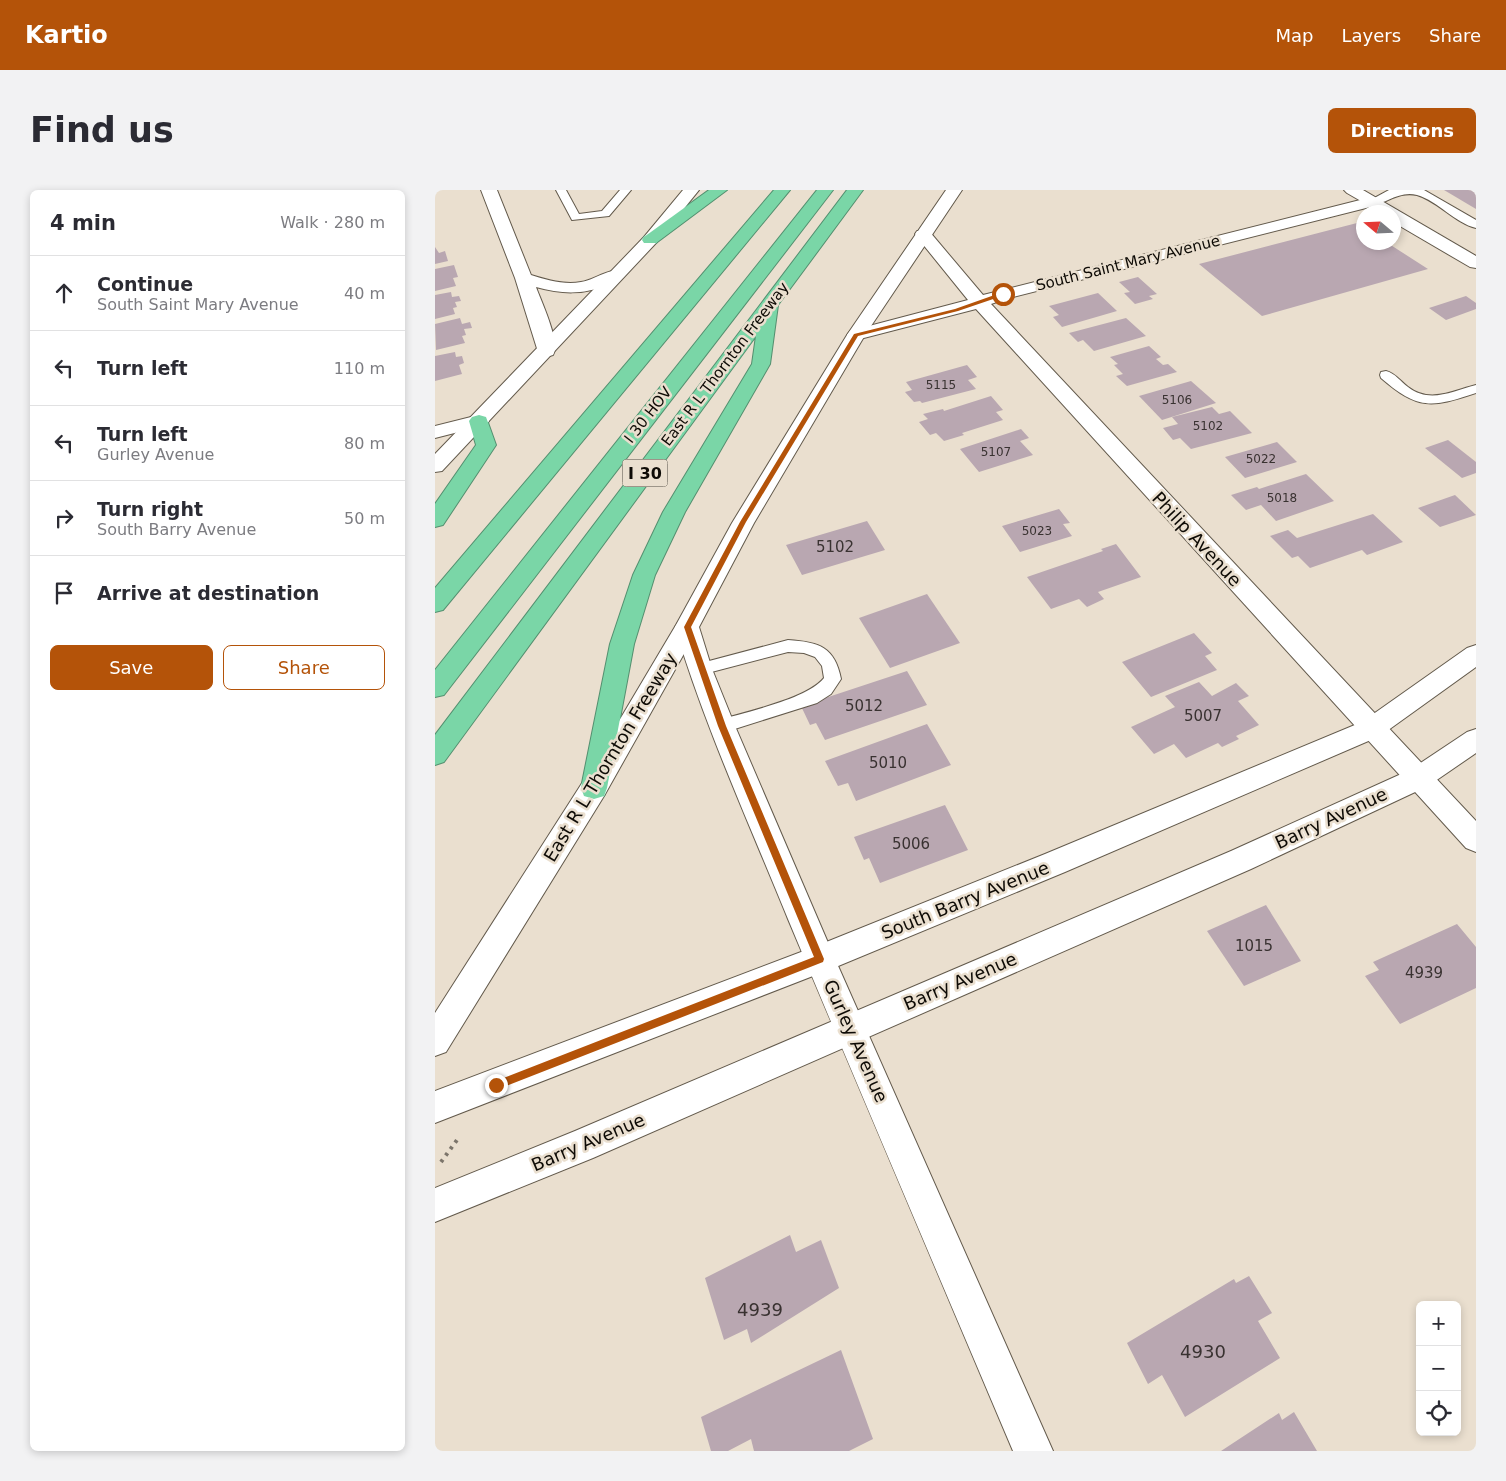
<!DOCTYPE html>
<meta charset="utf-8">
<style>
:root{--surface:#fff;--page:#f2f2f3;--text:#2b2b33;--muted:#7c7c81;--line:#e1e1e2;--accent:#b45309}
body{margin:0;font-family:"DejaVu Sans",sans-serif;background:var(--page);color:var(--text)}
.controls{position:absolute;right:15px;bottom:15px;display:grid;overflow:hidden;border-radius:8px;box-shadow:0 2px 8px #0003}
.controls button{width:45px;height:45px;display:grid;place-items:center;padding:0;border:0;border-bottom:1px solid var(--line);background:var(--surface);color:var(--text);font:25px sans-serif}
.compass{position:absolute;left:921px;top:15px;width:45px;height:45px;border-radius:50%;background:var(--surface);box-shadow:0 2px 8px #0003;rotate:289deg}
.stop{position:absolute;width:15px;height:15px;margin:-11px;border:4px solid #b45309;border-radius:50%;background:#fff}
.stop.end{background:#b45309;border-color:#fff;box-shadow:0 1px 5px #0008}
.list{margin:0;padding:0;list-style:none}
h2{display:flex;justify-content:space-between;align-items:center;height:65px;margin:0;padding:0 20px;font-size:21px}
h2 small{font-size:16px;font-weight:400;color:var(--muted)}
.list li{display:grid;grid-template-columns:32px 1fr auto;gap:15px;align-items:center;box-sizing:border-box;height:75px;padding:0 20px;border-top:1px solid var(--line)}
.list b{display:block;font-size:19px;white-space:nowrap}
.list p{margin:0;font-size:16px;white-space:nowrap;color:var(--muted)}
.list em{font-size:16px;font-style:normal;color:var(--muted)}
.actions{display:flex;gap:10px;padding:15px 20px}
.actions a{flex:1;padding:11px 0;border:1px solid var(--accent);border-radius:8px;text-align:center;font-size:18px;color:var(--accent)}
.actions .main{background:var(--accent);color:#fff}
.icon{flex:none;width:28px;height:28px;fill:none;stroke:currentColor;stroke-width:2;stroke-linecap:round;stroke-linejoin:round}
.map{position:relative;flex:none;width:1041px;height:1261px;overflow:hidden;border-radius:8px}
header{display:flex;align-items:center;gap:30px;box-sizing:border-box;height:70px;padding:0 25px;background:var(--accent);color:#fff}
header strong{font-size:24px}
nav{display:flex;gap:28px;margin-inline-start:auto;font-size:18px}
.intro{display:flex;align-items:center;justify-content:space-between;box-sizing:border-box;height:120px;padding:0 30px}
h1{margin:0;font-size:35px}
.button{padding:12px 22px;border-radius:8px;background:var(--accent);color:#fff;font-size:18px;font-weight:700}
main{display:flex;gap:30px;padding:0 30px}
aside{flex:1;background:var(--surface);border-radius:8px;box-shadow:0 2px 8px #0003}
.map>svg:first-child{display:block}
.building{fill:#b9a7b1}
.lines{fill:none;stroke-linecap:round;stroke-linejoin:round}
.lane-casing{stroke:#635a4c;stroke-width:2}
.street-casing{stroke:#635a4c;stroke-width:2}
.secondary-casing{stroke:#635a4c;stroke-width:2}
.highway-casing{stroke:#548f6f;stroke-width:2}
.path{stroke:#7c756b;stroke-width:4;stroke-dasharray:3 5;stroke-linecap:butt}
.lane{fill:#fff;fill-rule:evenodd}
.street{fill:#fff;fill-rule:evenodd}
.secondary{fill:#fff;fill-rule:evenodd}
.highway{fill:#7ad6a7;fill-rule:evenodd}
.route{fill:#b45309}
.labels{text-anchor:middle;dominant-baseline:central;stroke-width:5;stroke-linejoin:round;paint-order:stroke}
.far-number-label{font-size:12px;fill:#393231}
.far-street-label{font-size:15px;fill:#0e0b06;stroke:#eadfcf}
.number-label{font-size:15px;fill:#393231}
.shield{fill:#eadfcf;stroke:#504b42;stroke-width:1}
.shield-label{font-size:16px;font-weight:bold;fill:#0e0b06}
.street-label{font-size:18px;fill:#0e0b06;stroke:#eadfcf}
.near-number-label{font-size:18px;fill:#393231}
</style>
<header>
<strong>Kartio</strong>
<nav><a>Map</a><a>Layers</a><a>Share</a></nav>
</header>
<div class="intro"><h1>Find us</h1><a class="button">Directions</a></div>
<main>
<aside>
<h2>4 min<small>Walk · 280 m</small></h2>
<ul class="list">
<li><svg class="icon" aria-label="ahead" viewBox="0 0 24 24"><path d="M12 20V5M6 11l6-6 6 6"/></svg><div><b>Continue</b><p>South Saint Mary Avenue</p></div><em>40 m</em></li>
<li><svg class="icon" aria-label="left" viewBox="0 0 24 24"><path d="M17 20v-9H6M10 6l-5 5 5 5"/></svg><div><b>Turn left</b></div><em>110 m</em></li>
<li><svg class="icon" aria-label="left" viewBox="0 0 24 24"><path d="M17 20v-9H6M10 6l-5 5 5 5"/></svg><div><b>Turn left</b><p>Gurley Avenue</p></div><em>80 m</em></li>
<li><svg class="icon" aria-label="right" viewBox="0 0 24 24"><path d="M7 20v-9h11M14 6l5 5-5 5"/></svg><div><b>Turn right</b><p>South Barry Avenue</p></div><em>50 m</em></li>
<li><svg class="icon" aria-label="arrive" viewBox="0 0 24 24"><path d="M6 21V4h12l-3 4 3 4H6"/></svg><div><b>Arrive at destination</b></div></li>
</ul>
<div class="actions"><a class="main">Save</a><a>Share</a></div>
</aside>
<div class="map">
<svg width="1041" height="1261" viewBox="0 0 1041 1261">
<rect width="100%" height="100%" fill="#eadfcf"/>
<g class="building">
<path d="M1009,0h32v19z"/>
<path d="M922,33l6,5v14h23l42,27 -166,47 -63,-52z"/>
<path d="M0,57l4,6 6,-2 3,10 -13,3z"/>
<path d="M19,75l4,12 -5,1 3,8 -21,5v-22z"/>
<path d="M703,87l19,17 -8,2 4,3 -18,5 -11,-11 6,-1 -11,-10z"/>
<path d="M16,102l1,5 7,-1 2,5 -6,1 2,5 -4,1 2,6 -20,5v-24z"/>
<path d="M663,103l19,18 -55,16 -9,-10 6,-2 -10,-9z"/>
<path d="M1031,106l10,7v6l-30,11 -17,-12z"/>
<path d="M25,128l2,6 8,-2 2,6 -8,1 2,6 -4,1 3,7 -29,7 -1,-26z"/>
<path d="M691,128l20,18 -52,15 -11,-11 -5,2 -9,-9z"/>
<path d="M714,156l12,11 -5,2 7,6 5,-1 9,8 -50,14 -11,-10 7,-2 -9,-9 4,-1 -8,-7z"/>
<path d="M20,162l1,5 6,-1 2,7 -5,2 3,9 -27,7v-25z"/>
<path d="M532,175l10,12 -9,3 8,9 -54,14 -2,-2 -6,1 -9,-10 7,-2 -6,-8z"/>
<path d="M756,191l25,22 -54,17 -23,-24z"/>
<path d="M556,206l12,14 -7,2 7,8 -41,13 2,2 -20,6 -8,-8 -6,2 -11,-13 9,-3 -5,-5 20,-5 1,2z"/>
<path d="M777,217l7,7 11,-3 22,22 -61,16 -11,-11 -7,2 -10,-12 15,-4 -6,-7z"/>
<path d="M586,239l8,9 -9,3 13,14 -54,17 -19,-23z"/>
<path d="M1013,250l28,22v11l-14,5 -37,-30z"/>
<path d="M842,252l20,20 -52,16 -20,-21z"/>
<path d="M871,284l28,27 -58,20 -15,-16 -15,5 -15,-15 26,-8 2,2z"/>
<path d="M1020,305l21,20 -36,12 -22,-19z"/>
<path d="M624,319l11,14 -7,1 9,12 -52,16 -18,-26z"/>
<path d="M938,324l30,28 -36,13 -5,-5 -52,18 -12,-12 -6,2 -22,-22 18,-6 9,8z"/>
<path d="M432,331l18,29 -83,25 -16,-30z"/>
<path d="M681,354l25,33 -43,15 6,7 -17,8 -8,-8 -28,10 -24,-32 76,-26 -2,-2z"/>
<path d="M492,404l33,49 -70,25 -31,-50z"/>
<path d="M759,443l18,20 -7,3 12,14 -66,27 -29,-35z"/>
<path d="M472,481l20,34 -102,35 -9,-17 -6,2 -9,-19z"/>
<path d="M764,492l13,14 24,-13 13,13 -11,5 21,24 -23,11 3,3 -17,8 -4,-4 -32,15 -12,-14 -20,10 -23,-27 44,-20 -10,-11z"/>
<path d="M492,534l24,41 -95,36 -8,-18 -10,3 -13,-25z"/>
<path d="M510,615l23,45 -88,33 -11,-25 -5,2 -10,-23z"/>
<path d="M831,715l35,56 -57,25 -37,-55z"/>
<path d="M1022,734l19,23v41l-76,36 -35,-48 14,-6 -6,-8z"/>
<path d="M355,1045l6,17 25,-12 18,48 -88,55 -4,-14 -23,11 -19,-62z"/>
<path d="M814,1086l23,37 -14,8 22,37 -95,59 -23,-42 -14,9 -21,-41 107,-64 2,4z"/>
<path d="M406,1160l32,89 -24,12h-95l-3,-12 -23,12h-17l-10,-34z"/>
<path d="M859,1222l23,39h-96l58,-38 3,7z"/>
</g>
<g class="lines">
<defs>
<g id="lane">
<path d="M121,0h10l13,24 23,-3 18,-21h11l-22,26 -37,4z"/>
<path d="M954,0h35l52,30v8c-21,-5 -38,-27 -59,-33 -21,-5 -34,13 -49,9l-1,-2z"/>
<path d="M951,181c9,2 15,11 22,16 22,17 44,4 68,-2v8c-45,15 -58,17 -95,-15l-1,-3 1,-3z"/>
<path d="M353,450c31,2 47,7 53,39l-10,15 -14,9 -95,30 -6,-2 -3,-5 3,-5c28,-9 90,-21 108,-43l-2,-12 -7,-9 -11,-4 -16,-1 -88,23 -6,-2 -2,-4 2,-4z"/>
</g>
<g id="street">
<path d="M46,0h16l34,85c16,5 33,10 50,7 14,-2 27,-14 41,-11l2,4c-3,5 -10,8 -16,10 -25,10 -47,9 -72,2 5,14 25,56 17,68l-7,2 -7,-2 -24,-77z"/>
<path d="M937,7l6,2 2,3 -2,3 -369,93 -18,6 485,517v31l-10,-4 -490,-539 -120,31 -6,-1 -3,-4 3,-4 118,-31 -51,-63 -2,-3 2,-3h12l54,64z"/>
<path d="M44,225l7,2 3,4 -3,4 -51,13v-12z"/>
<path d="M252,428l8,3 4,6 13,42 23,57 100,233 218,492h-40c-75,-177 -151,-354 -225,-532 -39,-96 -83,-192 -113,-292l4,-6z"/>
</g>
<g id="secondary">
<path d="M248,0h16l-43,53 -214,228 -7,1v-18l209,-217z"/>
<path d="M511,0h16l-97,145 -111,188 -55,104 -95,169 -158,256 -11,4v-43l149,-233 92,-155 56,-102 115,-188z"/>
<path d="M909,0h19l113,66v12l-6,-1 -77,-45v-10h-13l-33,-19z"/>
<path d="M1041,455v22l-96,69 -315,136 -234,97 -396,154v-32l374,-142 236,-95 317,-132 105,-74z"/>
<path d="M1041,539v24l-48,33 -177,83 -658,289 -158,64v-34l140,-57 656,-280 179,-81 57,-38z"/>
</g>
<g id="highway">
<path d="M274,0h18l-71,53h-12l-2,-3 2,-3z"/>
<path d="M339,0h16l-347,420 -8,2v-24z"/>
<path d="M382,0h16l-389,505 -9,2v-27z"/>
<path d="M412,0h16l-85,115 -8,59 -85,148 -30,63 -21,69 -27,144 -3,8 -10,3 -10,-3 -3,-8 29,-144 23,-69 30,-63 89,-148 4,-28 -312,426 -9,3v-30z"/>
<path d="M44,225l7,2 10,28 -53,80 -8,2v-23l41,-59 -7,-24 3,-4z"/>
</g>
</defs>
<use href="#lane" class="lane-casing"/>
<use href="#street" class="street-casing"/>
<use href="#secondary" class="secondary-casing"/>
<use href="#highway" class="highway-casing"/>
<path class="path" d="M6,972l16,-22"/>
<use href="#lane" class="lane"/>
<use href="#street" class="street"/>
<use href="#secondary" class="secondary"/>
<use href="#highway" class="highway"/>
</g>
<path class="route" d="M568,102l2,3 -47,16 -100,25 -112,186 -55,105 35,99 98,233 -1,3 -327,128 -3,-1v-7l321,-125 -96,-231 -34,-99 56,-105 114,-188 101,-25z"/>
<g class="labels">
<g class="far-number-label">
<text x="506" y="195">5115</text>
<text x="742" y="210">5106</text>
<text x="773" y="236">5102</text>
<text x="561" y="262">5107</text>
<text x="826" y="269">5022</text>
<text x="847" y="308">5018</text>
<text x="602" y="341">5023</text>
</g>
<g class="far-street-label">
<text transform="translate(693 73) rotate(-14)">South Saint Mary Avenue</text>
<text transform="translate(290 174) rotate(-53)">East R L Thornton Freeway</text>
<text transform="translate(213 225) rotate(-52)">I 30 HOV</text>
</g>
<g class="number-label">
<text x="400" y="357">5102</text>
<text x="429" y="516">5012</text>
<text x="768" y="526">5007</text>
<text x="453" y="573">5010</text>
<text x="476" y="654">5006</text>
<text x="819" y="756">1015</text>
<text x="989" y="783">4939</text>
</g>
<rect class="shield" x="187.5" y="269.5" width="45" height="27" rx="4"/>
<g class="shield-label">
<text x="210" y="283">I 30</text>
</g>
<g class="street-label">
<text transform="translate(762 349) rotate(47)">Philip Avenue</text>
<text transform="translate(175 567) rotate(-59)">East R L Thornton Freeway</text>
<text transform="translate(896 628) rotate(-25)">Barry Avenue</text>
<text transform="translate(530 710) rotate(-22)">South Barry Avenue</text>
<text transform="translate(525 791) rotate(-23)">Barry Avenue</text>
<text transform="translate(421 851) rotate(66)">Gurley Avenue</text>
<text transform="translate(153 952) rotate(-23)">Barry Avenue</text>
</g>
<g class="near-number-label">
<text x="325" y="1119">4939</text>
<text x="768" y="1161">4930</text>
</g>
</g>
</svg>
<div class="controls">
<button>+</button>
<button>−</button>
<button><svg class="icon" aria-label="locate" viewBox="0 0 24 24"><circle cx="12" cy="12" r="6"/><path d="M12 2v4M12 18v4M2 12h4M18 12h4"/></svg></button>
</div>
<svg class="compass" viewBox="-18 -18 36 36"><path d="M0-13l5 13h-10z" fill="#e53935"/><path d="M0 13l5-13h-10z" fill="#7c7c81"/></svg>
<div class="stop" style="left:568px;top:104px"></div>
<div class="stop end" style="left:61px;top:895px"></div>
</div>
</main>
